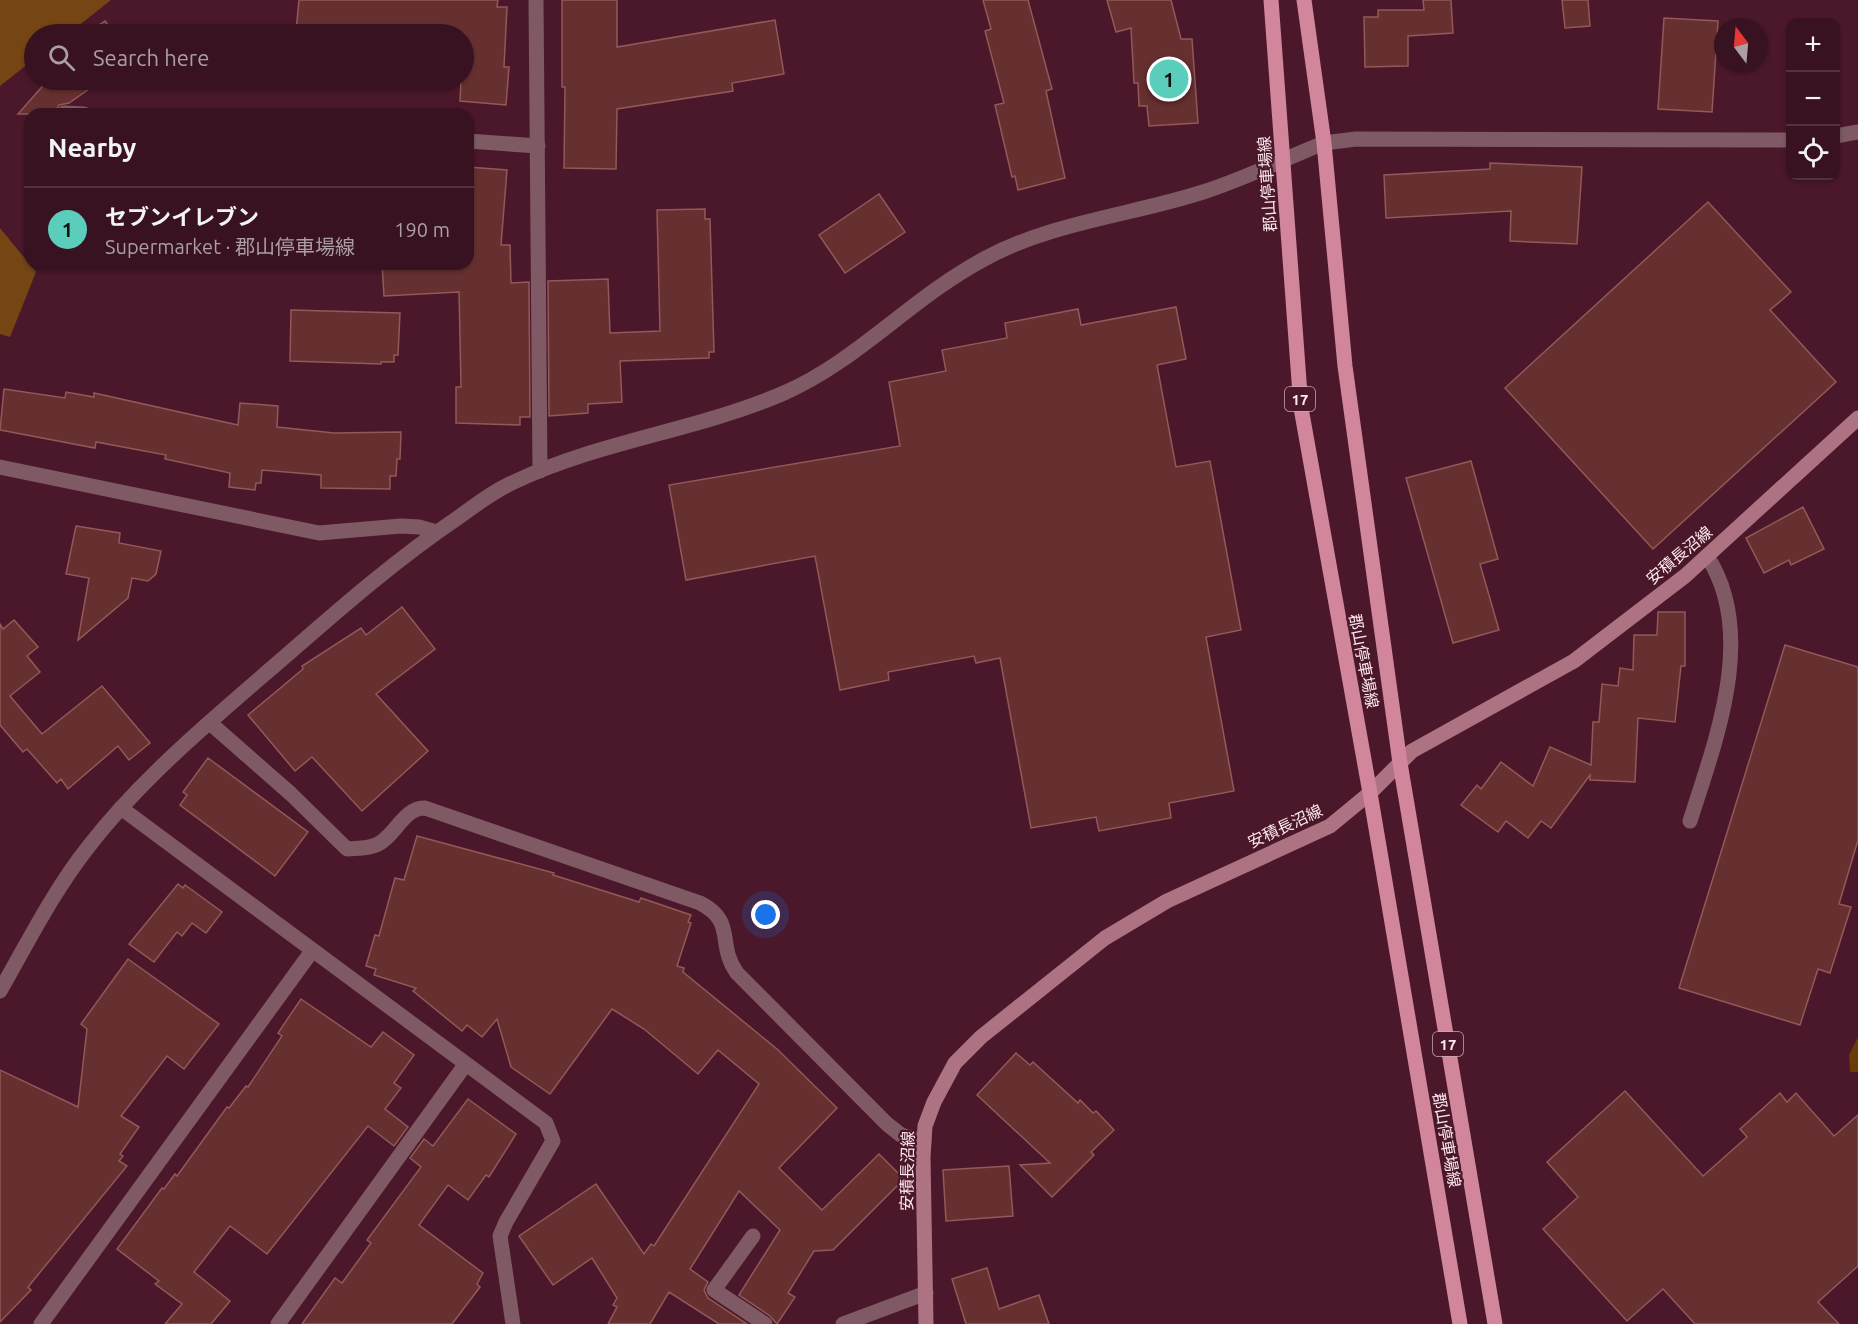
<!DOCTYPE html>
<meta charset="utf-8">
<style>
:root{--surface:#381220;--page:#3f1b29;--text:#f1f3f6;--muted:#ab9ea5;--line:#52323e;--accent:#5bcebb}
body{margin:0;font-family:Ubuntu,"Noto Sans JP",sans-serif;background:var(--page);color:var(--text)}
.controls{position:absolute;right:18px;top:18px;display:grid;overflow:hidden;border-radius:12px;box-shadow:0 2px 4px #0004}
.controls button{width:54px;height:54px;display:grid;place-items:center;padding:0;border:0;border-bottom:2px solid var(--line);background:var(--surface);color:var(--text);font:30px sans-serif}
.compass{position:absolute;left:1714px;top:18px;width:54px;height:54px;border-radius:50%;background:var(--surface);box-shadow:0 2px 4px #0004;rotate:344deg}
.you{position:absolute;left:766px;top:915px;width:21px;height:21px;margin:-15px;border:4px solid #fff;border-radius:50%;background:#1a73e8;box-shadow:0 0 0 9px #1a73e833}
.badge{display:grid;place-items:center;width:39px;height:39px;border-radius:50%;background:var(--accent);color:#111;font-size:20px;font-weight:700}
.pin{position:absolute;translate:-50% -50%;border:3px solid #fff;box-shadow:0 2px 6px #0006}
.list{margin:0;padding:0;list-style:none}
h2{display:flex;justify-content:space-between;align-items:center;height:78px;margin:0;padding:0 24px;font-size:26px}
h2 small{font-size:20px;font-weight:400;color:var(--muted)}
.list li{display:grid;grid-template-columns:39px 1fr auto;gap:18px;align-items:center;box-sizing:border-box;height:84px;padding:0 24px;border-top:2px solid var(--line)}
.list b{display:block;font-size:22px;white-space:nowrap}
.list p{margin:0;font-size:20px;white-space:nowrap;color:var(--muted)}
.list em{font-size:20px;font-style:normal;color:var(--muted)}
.icon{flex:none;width:33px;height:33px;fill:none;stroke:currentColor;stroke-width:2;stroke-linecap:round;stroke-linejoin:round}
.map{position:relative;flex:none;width:1858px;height:1324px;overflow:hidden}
.search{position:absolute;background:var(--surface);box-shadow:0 2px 4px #0004;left:24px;top:24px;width:450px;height:66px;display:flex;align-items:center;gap:15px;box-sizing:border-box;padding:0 21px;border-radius:33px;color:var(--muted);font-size:22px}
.panel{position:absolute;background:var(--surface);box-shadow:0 2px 4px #0004;left:24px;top:108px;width:450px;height:162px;border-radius:18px}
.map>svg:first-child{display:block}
.green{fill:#6a3b05}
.forest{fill:#754514}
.building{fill:#673030;stroke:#935857;stroke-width:1.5}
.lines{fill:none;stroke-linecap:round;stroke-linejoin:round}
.service{stroke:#7f5a64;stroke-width:15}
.minor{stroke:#7f5a64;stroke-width:15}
.tertiary{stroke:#7f5a64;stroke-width:15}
.secondary{stroke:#ad7383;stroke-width:15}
.primary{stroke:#d1869b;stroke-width:15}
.labels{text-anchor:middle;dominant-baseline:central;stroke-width:4.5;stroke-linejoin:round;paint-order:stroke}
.shield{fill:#4a182a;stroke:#c7aab2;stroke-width:1.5}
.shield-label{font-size:15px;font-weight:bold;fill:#fde8ed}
.street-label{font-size:16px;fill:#fde8ed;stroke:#4a182a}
</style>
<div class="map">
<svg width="1858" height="1324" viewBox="0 0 1858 1324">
<rect width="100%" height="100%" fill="#4a182a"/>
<path class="green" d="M1858,1037v35h-8l-1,-17z"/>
<g class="forest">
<path d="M0,0h111l-43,34h-34v25l-34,27z"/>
<path d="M0,228l36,44 -26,65 -10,-3z"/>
</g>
<g class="building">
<path d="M299,0h199l-1,7h10l-3,60h5l-3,38 -46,-4 1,-21h3v-46h-138l-30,-3z"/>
<path d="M562,0h55v47l158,-27 9,54 -52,9 1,8 -116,18 -1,60 -52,-1 1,-81h-3z"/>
<path d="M983,0h45l24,89 -6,2 19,87 -47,12 -3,-14 -3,1 -17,-72 9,-2 -19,-72 6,-2z"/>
<path d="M1107,0h64l10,39h11l6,84 -49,3 -2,-20h-8l-1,-23h-4l-3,-55 -15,4z"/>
<path d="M1423,0h28l2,33 -45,3v30l-43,1 -1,-50h14v-7h46z"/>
<path d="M1562,0h26l2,26 -25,2z"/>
<path d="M1664,18l54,3 -6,91 -54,-3z"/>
<path d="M105,21l10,13h-29z"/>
<path d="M48,80h54l-33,23 -10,2 -5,9h-36z"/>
<path d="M1490,163l92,4 -5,77 -67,-3 1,-30 -125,7 -2,-43 106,-6z"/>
<path d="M468,167l39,3 -6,75h9l1,38 18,-1 1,135h-10v8l-64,-2v-36h5l-2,-95 -75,4 -2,-32h86z"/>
<path d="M879,194l26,38 -60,41 -26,-38z"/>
<path d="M1708,202l83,90 -21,18 66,72 -183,167 -148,-161z"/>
<path d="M705,209v10h5l4,133h-5v6l-89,3 2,41 -34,2v9l-39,3 -1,-135 60,-2 2,54 50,-2 -3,-121z"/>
<path d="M1176,307l10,52 -29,6 19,102 34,-6 31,169 -35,7 28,154 -65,12 2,15 -72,13 -3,-14 -65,11 -31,-170 -24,5 -2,-7 -86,16 1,8 -49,10 -25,-134 -129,24 -17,-95 231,-39 -11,-64 57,-11 -4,-21 65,-12 -2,-15 73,-14 3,16z"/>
<path d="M291,310l109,3 -2,42h-4v7h-13v2l-91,-3z"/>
<path d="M4,389l61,9 1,-6 28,5v-4l144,32 2,-22 38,3 -1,21 57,6 67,-1 -1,27h-3l-1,17h-6v13l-69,-1v-13l-59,-5 -1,13h-5l-1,7 -26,-3 1,-14 -65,-14 1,-4 -70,-13 -1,6 -95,-18z"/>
<path d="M1471,461l27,98 -18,5 19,66 -46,13 -47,-165z"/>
<path d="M1803,507l21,42 -33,16 -2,-5 -25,13 -18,-35z"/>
<path d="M76,526l44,7 -1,10 42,8 -5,23 -8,7 -16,-3 -4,20 -50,42 11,-62 -23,-4z"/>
<path d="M402,607l33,42 -59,45 52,57 -66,60 -50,-54 -17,14 -47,-56 55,-46 -1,-3 59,-38 5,7z"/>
<path d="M1658,612h27v54h-4l-6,56 -37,-4 -3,64 -45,-2v-5l-39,53 -10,-7 -13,17 -22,-17 -8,11 -37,-27 16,-20 4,4 20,-27 32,24 17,-39 41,18 2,-43h6l3,-38 16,2 2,-18 13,2 1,-35h23z"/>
<path d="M14,620l24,27 -11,9 13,16 -30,24 32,38 60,-48 48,57 -21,17 -11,-14 -50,43 -7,-10 -4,4 -30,-34 -4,3 -23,-27v-101l3,5z"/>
<path d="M1785,645l73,22v173l-19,64 12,3 -21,66 -12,-4 -18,56 -121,-37z"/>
<path d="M208,758l100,74 -33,44 -95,-71 7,-10 -4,-3z"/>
<path d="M417,836l137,37 -1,2 86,27 2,-4 50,17 -3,7 3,1 -14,43 7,2 -1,4 94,77 60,59 -58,60 43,42 57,-56 25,25 -71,71 -19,1 -26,42 7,4 -18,27 -7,-8 -31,-21 41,-65 -41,-39 -49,78 18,13 -4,8 4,8 39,26h-28l-50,-32 -19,32h-42l9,-17 -4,-2 4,-7 -25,-40 -39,27 -34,-49 77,-52 48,70 7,-10 3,2 105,-162 -41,-34 -20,24 -54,-45 -32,-20 -62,85 -39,-27 -14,-48 -15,18 -15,-12 -5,6 -49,-40 3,-3 -42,-13 2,-6 -10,-3 9,-31 4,1 16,-58 9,2z"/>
<path d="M178,884l5,4 2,-3 37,27 -16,21 -14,-10 -10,13 -5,-4 -23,30 -25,-18z"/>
<path d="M128,959l91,65 -35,45 -17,-13 -46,60 18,11 -19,27 3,2 -4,5 8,5 -99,121 3,3 -31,32v-252l78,37 9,-78 -6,-5z"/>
<path d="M301,999l70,48 12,-15 31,23 -20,28 7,5 -16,21 23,18 -14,19 -26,-20 -101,128 -37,-28 -36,46 36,29 -19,23h-46l17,-20 -27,-20 4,-3 -42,-32 45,-61 2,1 11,-15 2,2 50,-69 2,1 17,-22 2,1 34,-51 -4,-3z"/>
<path d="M1016,1053l14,12 3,-3 45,41 2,-3 13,13 3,-2 18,19 -23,22 3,3 -42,42 -32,-32 30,-2 -73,-68z"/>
<path d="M1625,1091l78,85 44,-39 -7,-8 40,-36 7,9 9,-9 38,43 24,-21v151l-40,36 21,22h-144l-32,-35 -36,32 -84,-92 35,-32 -31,-35z"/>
<path d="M468,1099l48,35 -27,43 -3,-2 -18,25 -20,-15 -29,40 64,48 -6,11 3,3 -28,37h-150l33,-46 7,5 29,-40 -4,-3 54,-73 -11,-9 14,-19 9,7z"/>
<path d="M1009,1166l4,50 -67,5 -3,-51z"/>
<path d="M987,1268l12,41 40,-14 10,29h-83l-14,-45z"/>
</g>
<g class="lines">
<path class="service" d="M1690,821c25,-79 68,-187 17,-265"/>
<g class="minor">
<path d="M536,0l4,471"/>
<path d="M64,113l20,1"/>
<path d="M1836,136l22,-4"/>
<path d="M468,141l70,5"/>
<path d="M1324,143l32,-4 434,1"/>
<path d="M0,467l319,66 82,-7 18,1 17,5"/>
<path d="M210,723l81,71 56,55c10,-1 19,0 29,-4 18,-7 28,-38 49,-37l275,95c37,19 16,41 37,70l150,151 14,11 23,6"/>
<path d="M121,808l425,315 7,18 -47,81 -6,14 13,88"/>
<path d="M753,1236l-39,54 51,34"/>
<path d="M41,1324l271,-373"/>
<path d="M278,1324l187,-259"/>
<path d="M843,1324l83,-31"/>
</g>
<path class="tertiary" d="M0,991c28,-49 54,-101 89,-145 56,-72 130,-132 199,-192 55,-48 110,-96 171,-137 18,-13 35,-26 55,-35 86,-41 182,-51 270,-89 75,-33 128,-96 202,-135 67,-36 146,-43 217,-66 41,-13 81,-33 121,-49"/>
<path class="secondary" d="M926,1324l-3,-167 2,-31 9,-24 21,-39 26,-26 124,-99 62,-37 163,-75 40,-33 42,-42 162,-90 111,-85 173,-158"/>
<g class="primary">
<path d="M1271,0l30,408 69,385 90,531"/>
<path d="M1304,0l20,143 21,223 55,397 95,561"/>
</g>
</g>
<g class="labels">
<g class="shield">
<rect x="1285" y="387" width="30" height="24" rx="4.5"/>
<rect x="1433" y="1032" width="30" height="24" rx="4.5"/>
</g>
<g class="shield-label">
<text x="1300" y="399">17</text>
<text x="1448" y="1044">17</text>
</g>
<g class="street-label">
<text transform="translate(1267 184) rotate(-94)">郡山停車場線</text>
<text transform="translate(1679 555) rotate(-40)">安積長沼線</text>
<text transform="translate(1364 661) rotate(79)">郡山停車場線</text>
<text transform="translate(1285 826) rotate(-25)">安積長沼線</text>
<text transform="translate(1447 1140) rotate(80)">郡山停車場線</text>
<text transform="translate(907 1171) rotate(-89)">安積長沼線</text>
</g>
</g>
</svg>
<div class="controls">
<button>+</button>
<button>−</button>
<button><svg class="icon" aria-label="locate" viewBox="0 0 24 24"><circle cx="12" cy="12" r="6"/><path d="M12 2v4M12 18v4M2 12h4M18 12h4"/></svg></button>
</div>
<svg class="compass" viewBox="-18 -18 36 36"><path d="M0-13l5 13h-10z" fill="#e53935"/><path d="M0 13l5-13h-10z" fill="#ab9ea5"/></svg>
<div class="you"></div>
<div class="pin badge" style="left:1169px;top:79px">1</div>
<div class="search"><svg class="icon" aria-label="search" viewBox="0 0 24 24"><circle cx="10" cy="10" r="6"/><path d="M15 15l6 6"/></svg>Search here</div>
<section class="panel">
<h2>Nearby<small></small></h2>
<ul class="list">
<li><span class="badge">1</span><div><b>セブンイレブン</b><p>Supermarket · 郡山停車場線</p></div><em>190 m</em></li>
</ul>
</section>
</div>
